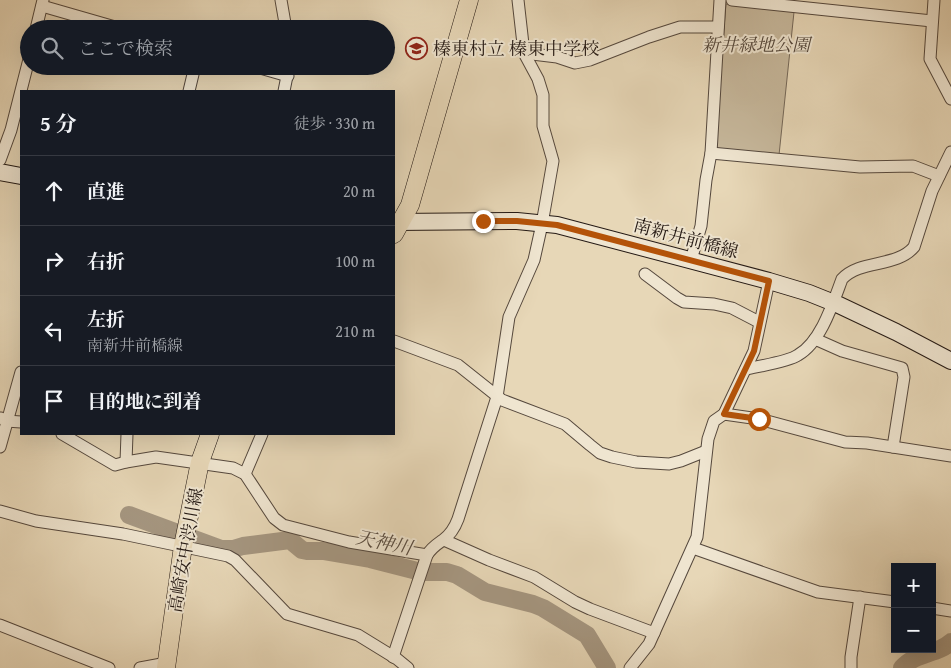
<!DOCTYPE html>
<html lang="ja">
<meta charset="utf-8">
<style>
:root{--surface:#171b24;--page:#20242c;--text:#f1f3f6;--muted:#9ea1a6;--line:#363941}
body{margin:0;font-family:"Gentium Book Plus","Noto Serif JP",serif;background:var(--page);color:var(--text)}
.controls{position:absolute;right:15px;bottom:15px;display:grid;overflow:hidden;border-radius:0px;box-shadow:0 5px 20px #0002}
.controls button{width:45px;height:45px;display:grid;place-items:center;padding:0;border:0;border-bottom:1px solid var(--line);background:var(--surface);color:var(--text);font:25px sans-serif}
.stop{position:absolute;width:15px;height:15px;margin:-11px;border:4px solid #b45309;border-radius:50%;background:#fff}
.stop.end{background:#b45309;border-color:#fff;box-shadow:0 1px 5px #0008}
.list{margin:0;padding:0;list-style:none}
h2{display:flex;justify-content:space-between;align-items:center;height:65px;margin:0;padding:0 20px;font-size:21px}
h2 small{font-size:16px;font-weight:400;color:var(--muted)}
.list li{display:grid;grid-template-columns:32px 1fr auto;gap:15px;align-items:center;box-sizing:border-box;height:70px;padding:0 20px;border-top:1px solid var(--line)}
.list b{display:block;font-size:19px;white-space:nowrap}
.list p{margin:0;font-size:16px;white-space:nowrap;color:var(--muted)}
.list em{font-size:16px;font-style:normal;color:var(--muted)}
.icon{flex:none;width:28px;height:28px;fill:none;stroke:currentColor;stroke-width:2;stroke-linecap:round;stroke-linejoin:round}
.map{position:relative;flex:none;width:951px;height:668px;overflow:hidden}
.search{position:absolute;background:var(--surface);box-shadow:0 5px 20px #0002;left:20px;top:20px;width:375px;height:55px;display:flex;align-items:center;gap:12px;box-sizing:border-box;padding:0 18px;border-radius:28px;color:var(--muted);font-size:19px}
.panel{position:absolute;background:var(--surface);box-shadow:0 5px 20px #0002;left:20px;top:90px;width:375px;height:345px;border-radius:0px}
.map>svg:first-child{display:block}
.green{fill:#c6b79b;stroke:#756858}
.lines{fill:none;stroke-linecap:round;stroke-linejoin:round}
.river{stroke:#a59680;stroke-width:18}
.street-casing{stroke:#55483d;stroke-width:13}
.secondary-casing{stroke:#241914;stroke-width:18}
.primary-casing{stroke:#241914;stroke-width:19}
.street{stroke:#efe5d0;stroke-width:11}
.secondary{stroke:#efe5d0;stroke-width:16}
.primary{stroke:#e7d7b7;stroke-width:18}
.route{stroke:#b45309;stroke-width:6}
.labels{text-anchor:middle;dominant-baseline:central;stroke-width:4;stroke-linejoin:round;paint-order:stroke}
.park-label{font-size:18px;font-style:italic;fill:#55483c;stroke:#efe5d0}
.poi-label{font-size:18px;fill:#241914;stroke:#efe5d0;text-anchor:start}
.street-label{font-size:18px;fill:#241914;stroke:#efe5d0}
.water-label{font-size:19px;font-style:italic;fill:#584b3f;stroke:#efe5d0}
</style>
<div class="map">
<svg width="951" height="668" viewBox="0 0 951 668">
<rect width="100%" height="100%" fill="#e7d7b7"/>
<filter id="stains"><feTurbulence type="fractalNoise" baseFrequency=".004" numOctaves="4"/><feColorMatrix values="0 0 0 0 .2 0 0 0 0 .09 0 0 0 0 .02 0 0 0 .5 -.17"/></filter>
<radialGradient id="worn" r=".72"><stop offset=".6" stop-color="#630" stop-opacity="0"/><stop offset="1" stop-color="#630" stop-opacity=".3"/></radialGradient>
<path class="green" d="M726,4l66,5 2,3 -15,143 -65,-7z"/>
<g class="lines">
<g class="river">
<path d="M129,515l92,34h12l10,-3 47,-6 12,10 5,1h16l47,8 51,13h26l10,3 28,17 48,12 10,4 44,27 20,33"/>
<path d="M902,668c14,-16 35,-13 49,-26"/>
</g>
<defs>
<g id="street">
<path d="M281,0l5,29"/>
<path d="M732,0l200,21"/>
<path d="M934,0l-4,59 21,40"/>
<path d="M42,6l80,23"/>
<path d="M36,29l7,-29"/>
<path d="M524,53l33,4 18,6 15,-3 59,-23 31,-10h38"/>
<path d="M253,66l35,10"/>
<path d="M189,91l6,-25"/>
<path d="M284,91l5,-25"/>
<path d="M711,153l149,14 53,-1 26,10"/>
<path d="M0,160l11,-30 18,-71"/>
<path d="M691,260l10,-34 5,-46 5,-27 9,-153"/>
<path d="M645,274l32,24 7,4 30,2 18,4 27,14"/>
<path d="M815,339l27,12 60,17 2,9 -11,70"/>
<path d="M394,341l64,24 44,35 63,24 25,21 10,8 12,4 24,5 33,2 12,-3 25,-10"/>
<path d="M746,369c13,-3 42,-7 52,-14 23,-13 35,-52 44,-76 19,-20 54,-11 72,-32l18,-56 19,-39"/>
<path d="M724,414l35,5 86,23 22,1 84,13"/>
<path d="M1,418l5,3 15,1"/>
<path d="M62,434l53,31 11,-3 30,-5 77,11 12,6 29,44 9,7 66,17 78,13"/>
<path d="M0,447l21,-75"/>
<path d="M126,462l1,-28"/>
<path d="M245,474l17,-40"/>
<path d="M0,511l36,10 87,13 105,22 7,4 52,54 71,21 39,24 11,9"/>
<path d="M444,540l45,20 45,17 41,25 15,7 64,24"/>
<path d="M693,548l125,44 77,10"/>
<path d="M932,608l19,3"/>
<path d="M0,625l109,43"/>
<path d="M393,657l34,-102c5,-8 9,-10 16,-15 7,-5 12,-13 15,-21l39,-122 12,-80 25,-57 8,-36 11,-63 -10,-35v-31l-5,-16 -14,-26 -6,-53"/>
<path d="M140,668l27,-5"/>
<path d="M630,668l19,-24 48,-107 11,-98 6,-18 10,-7 30,-63 15,-70"/>
<path d="M851,668v-11l9,-60"/>
</g>
<g id="secondary">
<path d="M0,172l21,4"/>
<path d="M394,222l123,-1 40,4 212,56 40,12 30,12 57,27 55,29"/>
</g>
<g id="primary">
<path d="M394,234l16,-29 59,-205"/>
<path d="M166,668l17,-122 17,-84 10,-28"/>
</g>
</defs>
<use href="#street" class="street-casing"/>
<use href="#secondary" class="secondary-casing"/>
<use href="#primary" class="primary-casing"/>
<use href="#street" class="street"/>
<use href="#secondary" class="secondary"/>
<use href="#primary" class="primary"/>
</g>
<g class="lines">
<path class="route" d="M483,221h34l40,4 212,56 -15,70 -30,63 35,5"/>
</g>
<defs>
<symbol id="school-ring" viewBox="-11 -11 22 22"><circle r="9.5" fill="#efe5d0" stroke="#8f2418" stroke-width="1.5"/><path d="M0-5L7-2L0 1L-7-2ZM-4 1L0 2.5L4 1V4Q0 6-4 4Z" fill="#8f2418"/></symbol>
</defs>
<g fill-rule="evenodd">
<use href="#school-ring" x="404" y="36" width="25" height="25"/>
</g>
<g class="labels">
<g class="park-label">
<text x="756" y="44">新井緑地公園</text>
</g>
<g class="poi-label">
<text x="433" y="48">榛東村立 榛東中学校</text>
</g>
<g class="street-label">
<text transform="translate(686 238) rotate(15)">南新井前橋線</text>
<text transform="translate(185 550) rotate(-80)">高崎安中渋川線</text>
</g>
<g class="water-label">
<text transform="translate(384 542) rotate(12)">天神川</text>
</g>
</g>
<rect width="100%" height="100%" filter="url(#stains)"/>
<rect width="100%" height="100%" fill="url(#worn)"/>
</svg>
<div class="controls">
<button>+</button>
<button>−</button>
</div>
<div class="stop" style="left:759px;top:419px"></div>
<div class="stop end" style="left:483px;top:221px"></div>
<div class="search"><svg class="icon" aria-label="search" viewBox="0 0 24 24"><circle cx="10" cy="10" r="6"/><path d="M15 15l6 6"/></svg>ここで検索</div>
<section class="panel">
<h2>5 分<small>徒歩 · 330 m</small></h2>
<ul class="list">
<li><svg class="icon" aria-label="ahead" viewBox="0 0 24 24"><path d="M12 20V5M6 11l6-6 6 6"/></svg><div><b>直進</b></div><em>20 m</em></li>
<li><svg class="icon" aria-label="right" viewBox="0 0 24 24"><path d="M7 20v-9h11M14 6l5 5-5 5"/></svg><div><b>右折</b></div><em>100 m</em></li>
<li><svg class="icon" aria-label="left" viewBox="0 0 24 24"><path d="M17 20v-9H6M10 6l-5 5 5 5"/></svg><div><b>左折</b><p>南新井前橋線</p></div><em>210 m</em></li>
<li><svg class="icon" aria-label="arrive" viewBox="0 0 24 24"><path d="M6 21V4h12l-3 4 3 4H6"/></svg><div><b>目的地に到着</b></div></li>
</ul>
</section>
</div>
